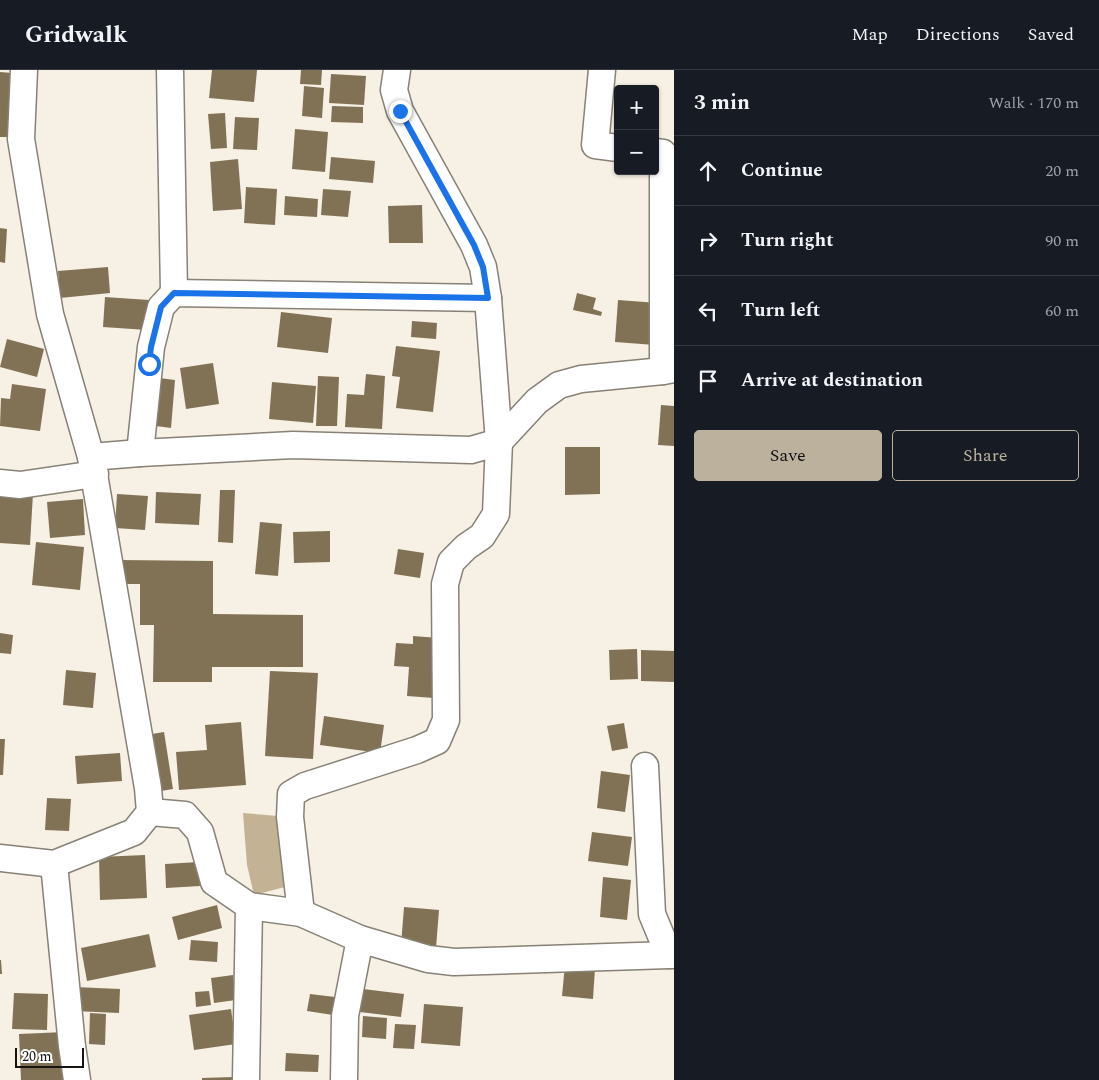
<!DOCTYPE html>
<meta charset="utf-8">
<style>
:root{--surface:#171b24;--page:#20242c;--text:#f1f3f6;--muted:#9ea1a6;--line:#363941;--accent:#bbb19d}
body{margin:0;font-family:Spectral,serif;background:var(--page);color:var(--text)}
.controls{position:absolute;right:15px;top:15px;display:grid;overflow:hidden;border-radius:5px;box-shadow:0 1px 4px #0004}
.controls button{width:45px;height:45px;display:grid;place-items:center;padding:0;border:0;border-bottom:1px solid var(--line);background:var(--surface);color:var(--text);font:25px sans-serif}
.scale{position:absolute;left:15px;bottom:12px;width:69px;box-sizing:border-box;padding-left:5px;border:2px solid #171410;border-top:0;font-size:14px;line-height:18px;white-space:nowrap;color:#171410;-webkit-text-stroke:4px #fefefe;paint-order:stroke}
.stop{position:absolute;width:15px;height:15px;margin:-11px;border:4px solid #1a73e8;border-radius:50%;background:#fff}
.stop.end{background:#1a73e8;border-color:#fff;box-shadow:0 1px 5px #0008}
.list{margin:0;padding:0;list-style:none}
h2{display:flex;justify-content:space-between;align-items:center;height:65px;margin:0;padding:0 20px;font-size:21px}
h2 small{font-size:16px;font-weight:400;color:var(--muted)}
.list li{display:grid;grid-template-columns:32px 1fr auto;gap:15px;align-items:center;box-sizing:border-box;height:70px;padding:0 20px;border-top:1px solid var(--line)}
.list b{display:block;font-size:19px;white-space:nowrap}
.list em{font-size:16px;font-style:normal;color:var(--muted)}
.actions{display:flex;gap:10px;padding:15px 20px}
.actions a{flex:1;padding:11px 0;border:1px solid var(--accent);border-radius:5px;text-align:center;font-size:18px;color:var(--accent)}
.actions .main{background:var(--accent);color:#111}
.icon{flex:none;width:28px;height:28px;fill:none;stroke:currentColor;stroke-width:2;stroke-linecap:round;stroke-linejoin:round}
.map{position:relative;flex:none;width:674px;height:1010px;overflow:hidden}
header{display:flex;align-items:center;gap:30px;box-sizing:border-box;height:70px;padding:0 25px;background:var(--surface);border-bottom:1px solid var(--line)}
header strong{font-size:24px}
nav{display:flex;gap:28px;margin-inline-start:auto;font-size:18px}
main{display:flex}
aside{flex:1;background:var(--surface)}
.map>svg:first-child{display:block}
.water{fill:#c4b294}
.building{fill:#827255}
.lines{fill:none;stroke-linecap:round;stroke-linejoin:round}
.minor-casing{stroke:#878176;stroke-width:29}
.minor{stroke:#fff;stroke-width:26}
.route{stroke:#1a73e8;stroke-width:6}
</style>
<header>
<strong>Gridwalk</strong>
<nav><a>Map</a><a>Directions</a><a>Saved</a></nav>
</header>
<main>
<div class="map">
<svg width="674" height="1010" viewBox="0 0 674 1010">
<rect width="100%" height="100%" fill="#f7f0e4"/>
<path class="water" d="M243,743l35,3 7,71 -31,8 -7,-30z"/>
<g class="building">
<path d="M212,0h45l-3,32 -45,-4z"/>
<path d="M301,0h21l-1,15 -21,-1z"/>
<path d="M0,2l12,1 -4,64h-8z"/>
<path d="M331,4l35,2 -2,29 -35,-2z"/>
<path d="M304,16l20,2 -2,30 -20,-2z"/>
<path d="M332,36l31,1v16l-32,-1z"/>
<path d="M225,43l2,35 -16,1 -3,-35z"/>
<path d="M235,47l24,1 -2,32 -24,-1z"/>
<path d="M295,59l33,3 -3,40 -33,-3z"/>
<path d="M331,87l44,4 -2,22 -44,-4z"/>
<path d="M238,89l4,50 -29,2 -3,-49z"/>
<path d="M246,117l31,2 -2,36 -31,-2z"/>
<path d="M323,119l28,2 -3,26 -27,-2z"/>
<path d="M285,126l33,3 -1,18 -33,-2z"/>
<path d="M422,135l1,38h-34l-1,-37z"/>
<path d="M0,158l7,1 -2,34 -5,-1z"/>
<path d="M108,197l2,26 -50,5 -2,-27z"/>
<path d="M577,223l19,5 -3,11 9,3 -1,4 -28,-6z"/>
<path d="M105,227l44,3 -2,30 -44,-3z"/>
<path d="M618,230l40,3 -3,42 -40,-3z"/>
<path d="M281,242l51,6 -4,35 -51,-6z"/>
<path d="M412,251l25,2 -1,16 -25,-2z"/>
<path d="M7,269l37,10 -7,28 -37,-10z"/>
<path d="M396,276l44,5 -7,61 -37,-4 4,-31 -8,-1z"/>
<path d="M213,293l6,41 -33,5 -6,-41z"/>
<path d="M366,304l19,2 -3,53 -37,-2 2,-33 17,1z"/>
<path d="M318,306l21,1 -2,49h-21z"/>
<path d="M159,308l16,2 -4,48 -15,-2z"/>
<path d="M272,312l44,4 -3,37 -44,-4z"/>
<path d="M12,314l34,5 -6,42 -40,-5 1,-28 9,1z"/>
<path d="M661,335l13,1v40l-16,-1z"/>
<path d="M565,377h35v47l-35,1z"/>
<path d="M220,420h15l-2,53 -15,-1z"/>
<path d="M0,421l33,2 -3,52 -30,-2z"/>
<path d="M156,422l45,2 -2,31 -44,-2z"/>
<path d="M117,424l31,2 -3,34 -30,-2z"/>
<path d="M83,429l2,36 -35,3 -3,-36z"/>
<path d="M260,452l22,2 -4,52 -23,-2z"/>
<path d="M330,461v31l-36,1 -1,-31z"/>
<path d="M36,472l48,5 -4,43 -48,-5z"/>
<path d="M398,479l26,4 -4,25 -26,-4z"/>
<path d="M121,490l92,1v53l90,1v52h-91v15h-59l1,-57h-14v-41h-20z"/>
<path d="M0,563l13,2 -2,19 -11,-1z"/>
<path d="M413,566l26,2 -5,60 -27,-2 2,-29 -15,-1 2,-23 17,1z"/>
<path d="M637,579l1,30 -28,1 -1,-30z"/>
<path d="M641,580l33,1v31l-33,-1z"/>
<path d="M66,600l30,3 -3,35 -30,-3z"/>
<path d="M270,601l48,2 -5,86 -48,-3z"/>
<path d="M324,646l60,9 -4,28 -60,-8z"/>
<path d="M241,652l5,63 -67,5 -3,-38 31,-2 -2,-25z"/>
<path d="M624,653l4,25 -16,3 -5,-25z"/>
<path d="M164,662l9,57 -24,4 -9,-57z"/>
<path d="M0,669h5l-2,36h-3z"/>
<path d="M120,683l2,28 -45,3 -2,-28z"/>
<path d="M601,701l29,4 -5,37 -28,-4z"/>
<path d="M47,728l24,1 -2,32 -24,-1z"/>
<path d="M592,762l40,5 -4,29 -40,-5z"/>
<path d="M145,785l2,43 -47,2 -1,-43z"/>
<path d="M199,792l1,24 -34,2 -1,-24z"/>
<path d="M603,807l28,3 -4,40 -27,-3z"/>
<path d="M217,835l5,23 -44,12 -6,-23z"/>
<path d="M404,837l35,3 -3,38 -35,-3z"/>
<path d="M149,864l7,33 -69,14 -6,-33z"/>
<path d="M191,870l27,2 -1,20 -28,-2z"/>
<path d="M0,890h1l1,14h-2z"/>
<path d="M565,895l30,3 -2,31 -31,-3z"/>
<path d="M233,905l3,25 -22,3 -3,-25z"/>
<path d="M75,917l45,2 -1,24 -45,-2z"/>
<path d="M363,919l41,5 -3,23 -41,-5z"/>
<path d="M209,921l2,14 -15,2 -1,-15z"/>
<path d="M14,923l34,1 -1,36 -35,-1z"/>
<path d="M310,924l25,3 -2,18 -26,-4z"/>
<path d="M424,934l39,3 -3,39 -39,-3z"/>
<path d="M231,939l5,35 -42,6 -5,-35z"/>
<path d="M90,943l16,1 -1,31 -16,-1z"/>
<path d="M363,946l24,2 -1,21 -24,-2z"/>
<path d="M395,954l21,1 -2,24 -21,-1z"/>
<path d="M65,962l2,48h-46l-2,-46z"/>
<path d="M286,983l33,2 -1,17 -33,-1z"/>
<path d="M233,1007v3h-31v-2z"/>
</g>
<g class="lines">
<defs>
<g id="minor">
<path d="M170,0l4,223"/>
<path d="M602,0l-7,75 23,3"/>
<path d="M655,82l8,1v218"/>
<path d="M140,383l11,-106 10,-40 13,-14 314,5"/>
<path d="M91,387l49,-4 153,-8 178,5 28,-8 38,-41 22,-16 22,-6 82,-8 11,-2"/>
<path d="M0,413l20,2 75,-11"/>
<path d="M645,696l7,148 17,41"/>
<path d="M150,742l35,3 15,17 14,50 35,24 52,7 59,26 -15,77 -1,64"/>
<path d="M0,788l54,6 80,-32 16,-20 -2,-24 -57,-331 -41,-143 -29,-175 3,-69"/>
<path d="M54,794l18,182 5,34"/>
<path d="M301,843l-11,-96 1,-23 14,-8 112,-36 20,-9 9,-21 -1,-136 6,-22 15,-15 16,-11 14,-22 3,-72 -11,-144 -5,-31 -9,-22 -74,-134 -6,-21 3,-20"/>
<path d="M360,869l68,20 26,3 215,-7h5"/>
<path d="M246,1010l3,-174"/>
</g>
</defs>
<use href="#minor" class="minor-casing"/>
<use href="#minor" class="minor"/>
</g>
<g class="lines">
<path class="route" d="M149,294l2,-17 10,-40 13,-14 314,5 -5,-31 -9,-22 -74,-134"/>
</g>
</svg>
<div class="controls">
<button>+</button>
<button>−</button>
</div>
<div class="scale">20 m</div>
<div class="stop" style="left:149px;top:294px"></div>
<div class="stop end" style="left:400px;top:41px"></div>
</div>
<aside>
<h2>3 min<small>Walk · 170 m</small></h2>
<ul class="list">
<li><svg class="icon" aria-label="ahead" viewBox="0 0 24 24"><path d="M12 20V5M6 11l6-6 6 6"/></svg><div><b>Continue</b></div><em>20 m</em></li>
<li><svg class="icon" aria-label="right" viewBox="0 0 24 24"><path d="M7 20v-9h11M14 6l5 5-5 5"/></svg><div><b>Turn right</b></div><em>90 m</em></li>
<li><svg class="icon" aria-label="left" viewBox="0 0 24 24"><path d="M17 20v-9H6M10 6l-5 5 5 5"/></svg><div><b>Turn left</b></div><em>60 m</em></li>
<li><svg class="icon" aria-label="arrive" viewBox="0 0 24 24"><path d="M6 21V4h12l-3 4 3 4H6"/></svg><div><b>Arrive at destination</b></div></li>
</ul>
<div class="actions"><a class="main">Save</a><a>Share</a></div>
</aside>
</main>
